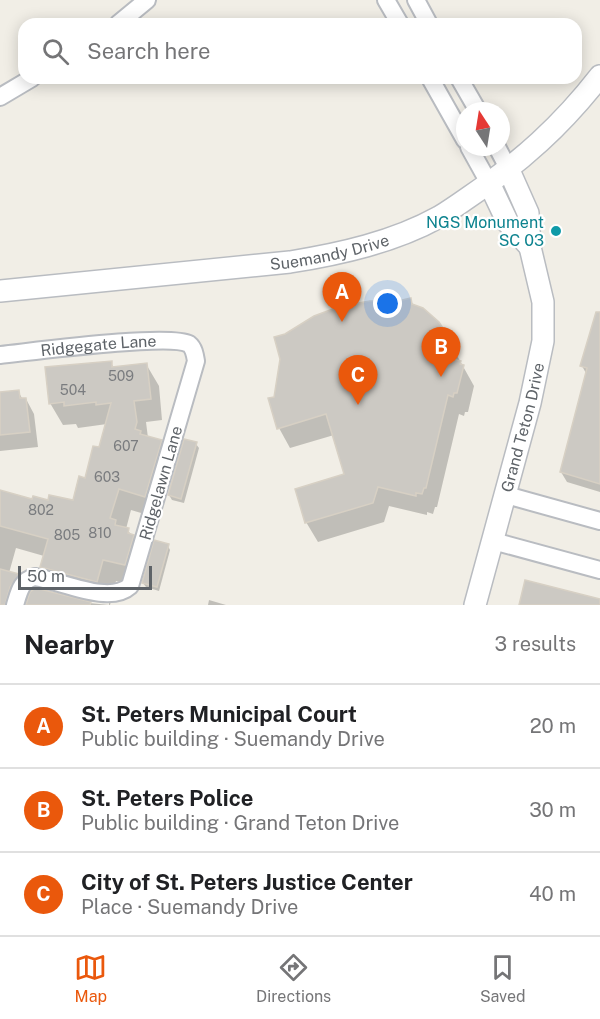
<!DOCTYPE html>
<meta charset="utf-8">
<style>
:root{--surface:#fff;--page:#f2f2f2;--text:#202124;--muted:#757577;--line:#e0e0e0;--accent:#ea580c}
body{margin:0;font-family:"Public Sans",sans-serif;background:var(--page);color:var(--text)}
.compass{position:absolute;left:456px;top:102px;width:54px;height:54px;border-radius:50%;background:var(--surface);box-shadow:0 3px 15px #0003;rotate:348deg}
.scale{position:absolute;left:18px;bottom:15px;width:134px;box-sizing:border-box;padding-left:6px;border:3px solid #5e6368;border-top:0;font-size:16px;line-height:21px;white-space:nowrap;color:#5e6368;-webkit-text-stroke:4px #fff;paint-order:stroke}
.you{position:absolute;left:388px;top:304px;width:21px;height:21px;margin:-15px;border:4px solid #fff;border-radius:50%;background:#1a73e8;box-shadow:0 0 0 9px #1a73e833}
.badge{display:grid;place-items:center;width:39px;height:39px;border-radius:50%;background:var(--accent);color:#fff;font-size:20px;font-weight:700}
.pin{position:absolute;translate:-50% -50px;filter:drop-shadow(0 2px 3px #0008)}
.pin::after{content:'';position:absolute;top:32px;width:21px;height:18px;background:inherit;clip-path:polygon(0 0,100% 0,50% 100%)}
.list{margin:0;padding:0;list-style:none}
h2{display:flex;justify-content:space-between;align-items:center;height:78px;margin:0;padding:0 24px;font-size:26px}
h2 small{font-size:20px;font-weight:400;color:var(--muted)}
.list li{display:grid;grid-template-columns:39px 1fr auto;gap:18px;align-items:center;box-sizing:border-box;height:84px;padding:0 24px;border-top:2px solid var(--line)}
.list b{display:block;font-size:22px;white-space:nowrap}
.list p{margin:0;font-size:20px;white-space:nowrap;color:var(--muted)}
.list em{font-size:20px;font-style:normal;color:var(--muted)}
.icon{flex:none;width:33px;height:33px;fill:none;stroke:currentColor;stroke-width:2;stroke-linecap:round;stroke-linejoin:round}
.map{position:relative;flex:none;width:600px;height:605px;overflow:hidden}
.search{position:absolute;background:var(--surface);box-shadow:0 3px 15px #0003;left:18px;right:18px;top:18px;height:66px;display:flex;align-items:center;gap:15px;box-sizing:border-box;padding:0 21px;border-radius:18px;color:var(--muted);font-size:22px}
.sheet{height:330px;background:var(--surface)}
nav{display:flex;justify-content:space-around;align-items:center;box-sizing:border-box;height:84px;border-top:2px solid var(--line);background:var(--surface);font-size:16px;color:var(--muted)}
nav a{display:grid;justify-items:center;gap:3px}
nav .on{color:var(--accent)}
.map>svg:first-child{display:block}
.shadow{fill:#0003;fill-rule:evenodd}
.building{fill:#ccc9c3;stroke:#d7d0c4;stroke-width:1.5}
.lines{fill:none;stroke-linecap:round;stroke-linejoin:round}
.minor-casing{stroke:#b9bcc1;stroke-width:20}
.tertiary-casing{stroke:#b9bcc1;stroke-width:24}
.minor{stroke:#fff;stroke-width:16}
.tertiary{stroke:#fff;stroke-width:21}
.culture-dot{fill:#0f9aa8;stroke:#fff;stroke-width:2}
.labels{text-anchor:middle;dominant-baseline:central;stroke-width:4.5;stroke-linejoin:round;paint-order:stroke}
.number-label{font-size:14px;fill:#7a7c7f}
.culture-label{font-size:16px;fill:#0d838f;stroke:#fff;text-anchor:end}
.street-label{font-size:16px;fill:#5e6368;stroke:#fff}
</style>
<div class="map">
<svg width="600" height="605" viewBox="0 0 600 605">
<rect width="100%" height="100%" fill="#f1eee6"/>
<g class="shadow">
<path d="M410,299l4,7 31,28 29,52 -6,26h-3l-1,4 -5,-2 -22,93h-2l-2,7 -6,-2v3l-38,-9 -5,16 -66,20 -12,-20 40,-47 -12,-40 -44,13 -11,-20 -3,-30 123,-95z"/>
<path d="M600,325v167l-33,-10 -6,-10 26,-97 -5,-9z"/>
<path d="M111,363l3,5 32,-4 13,22 3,34 -16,2 2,16 13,3 13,22 -16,55 -27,-8 -5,19 7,7 13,22 -9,29 -21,-6 -6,24h-83l1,-6 -4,6h-24v-114l33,10 41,1 26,-53 7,-25 -29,4 -2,-4 -13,1 -13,-22zM16,548l28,8 -3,11 13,22 55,14v2l-79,-8 -12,-22 -9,-2z"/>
<path d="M18,391l5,9 3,-1 8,15 4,33 -38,4v-58z"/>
<path d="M196,444l3,4 -15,55 -12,-3 -3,-5z"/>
<path d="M168,546l2,4 -11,41 -13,-4 -3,-4z"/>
<path d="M209,600l17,5h-18z"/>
</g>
<g class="building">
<path d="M411,298l1,6 11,4 16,14 7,11 4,15 5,1 -2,10 8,2 -1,3 4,1 -7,28h-3l-1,4 -5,-2 -22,93h-2l-2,6 -6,-1v3l-38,-9 -5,16 -68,20 -10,-34 49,-15 -18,-60 -49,15 -9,-31 6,-1 6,-38 -6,-22 11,-3 29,-18 27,-10 29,-5h28z"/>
<path d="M596,312h4v172l-40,-12 27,-104 -7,-2z"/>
<path d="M112,361v6l35,-4 4,36 -17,2 3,21 -2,7 6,2 -1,3 22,6 -17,57 -26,-8 -9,29 6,2 -1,5 14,3 -1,5 6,2 -9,30 -22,-5 -6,22 -57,-15 8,-28 -48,-13v-36l32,9 1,-3 15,4 1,-5 24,5 6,-24 6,2 8,-32 6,1 12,-44 -15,2v-3l-32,4v-4l-15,2 -4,-37z"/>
<path d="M19,390l1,8h6l4,34 -30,3v-43z"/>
<path d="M184,439l13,3 -16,57 -13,-4z"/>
<path d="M154,540l15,4 -12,43 -15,-4z"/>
<path d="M0,569l19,5 -9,13 -5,18h-5z"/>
<path d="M525,580l75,19v6h-81z"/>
<path d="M36,588l55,14 -1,3h-64l4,-13z"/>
</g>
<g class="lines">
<defs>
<g id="minor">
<path d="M386,0l14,24"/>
<path d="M416,0l13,24"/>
<path d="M118,24l29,-24"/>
<path d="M430,78l35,62"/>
<path d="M459,78l19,33"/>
<path d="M0,97l32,-19"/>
<path d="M469,147l20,36"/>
<path d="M497,147l11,21"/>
<path id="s1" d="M0,355c30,-3 169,-22 189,-11 5,4 6,11 7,17l-66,225c-21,19 -68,-5 -95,-9 -14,3 -16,15 -20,28"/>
<path d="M506,495l94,26"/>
<path d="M493,541l107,29"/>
</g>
<g id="tertiary">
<path d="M489,183l19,40 22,24"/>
<path id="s2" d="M0,291l290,-29c50,-8 104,-20 149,-45 10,-6 20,-13 30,-20 52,-35 93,-72 131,-121"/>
<path id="s3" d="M475,605l55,-202 13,-62v-39l-13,-55 -2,-34 -20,-45"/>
</g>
</defs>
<use href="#minor" class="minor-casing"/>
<use href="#tertiary" class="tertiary-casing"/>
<use href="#minor" class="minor"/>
<use href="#tertiary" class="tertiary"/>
</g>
<circle class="culture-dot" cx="556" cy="231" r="6"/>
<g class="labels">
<g class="number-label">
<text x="121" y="376">509</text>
<text x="73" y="390">504</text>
<text x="126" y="446">607</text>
<text x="107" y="477">603</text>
<text x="41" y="510">802</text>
<text x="100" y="533">810</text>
<text x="67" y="535">805</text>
</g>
<g class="culture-label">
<text x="544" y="222">NGS Monument<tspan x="544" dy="18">SC 03</tspan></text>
</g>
<g class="street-label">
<text stroke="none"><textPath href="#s2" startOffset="332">Suemandy Drive</textPath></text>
<text stroke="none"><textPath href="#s1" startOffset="99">Ridgegate Lane</textPath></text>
<text stroke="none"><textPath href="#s3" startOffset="184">Grand Teton Drive</textPath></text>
<text transform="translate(161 483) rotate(-74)">Ridgelawn Lane</text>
</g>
</g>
</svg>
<svg class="compass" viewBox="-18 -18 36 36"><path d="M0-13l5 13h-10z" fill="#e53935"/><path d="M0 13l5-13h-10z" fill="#757577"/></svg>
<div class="scale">50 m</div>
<div class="you"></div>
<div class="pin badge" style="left:342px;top:322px">A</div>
<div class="pin badge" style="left:441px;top:377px">B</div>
<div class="pin badge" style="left:358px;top:405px">C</div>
<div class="search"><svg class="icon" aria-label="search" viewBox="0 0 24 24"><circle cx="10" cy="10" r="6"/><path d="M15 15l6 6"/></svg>Search here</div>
</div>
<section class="sheet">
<h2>Nearby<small>3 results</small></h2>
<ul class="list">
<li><span class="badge">A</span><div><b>St. Peters Municipal Court</b><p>Public building · Suemandy Drive</p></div><em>20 m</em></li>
<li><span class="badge">B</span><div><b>St. Peters Police</b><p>Public building · Grand Teton Drive</p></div><em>30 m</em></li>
<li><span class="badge">C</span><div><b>City of St. Peters Justice Center</b><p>Place · Suemandy Drive</p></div><em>40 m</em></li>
</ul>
</section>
<nav>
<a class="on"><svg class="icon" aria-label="map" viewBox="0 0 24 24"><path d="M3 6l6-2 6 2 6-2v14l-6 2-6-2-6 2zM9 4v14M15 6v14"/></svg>Map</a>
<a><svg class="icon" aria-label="directions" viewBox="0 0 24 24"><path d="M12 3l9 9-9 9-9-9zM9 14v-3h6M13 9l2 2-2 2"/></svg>Directions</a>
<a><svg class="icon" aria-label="saved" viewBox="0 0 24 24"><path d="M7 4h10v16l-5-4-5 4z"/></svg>Saved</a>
</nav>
